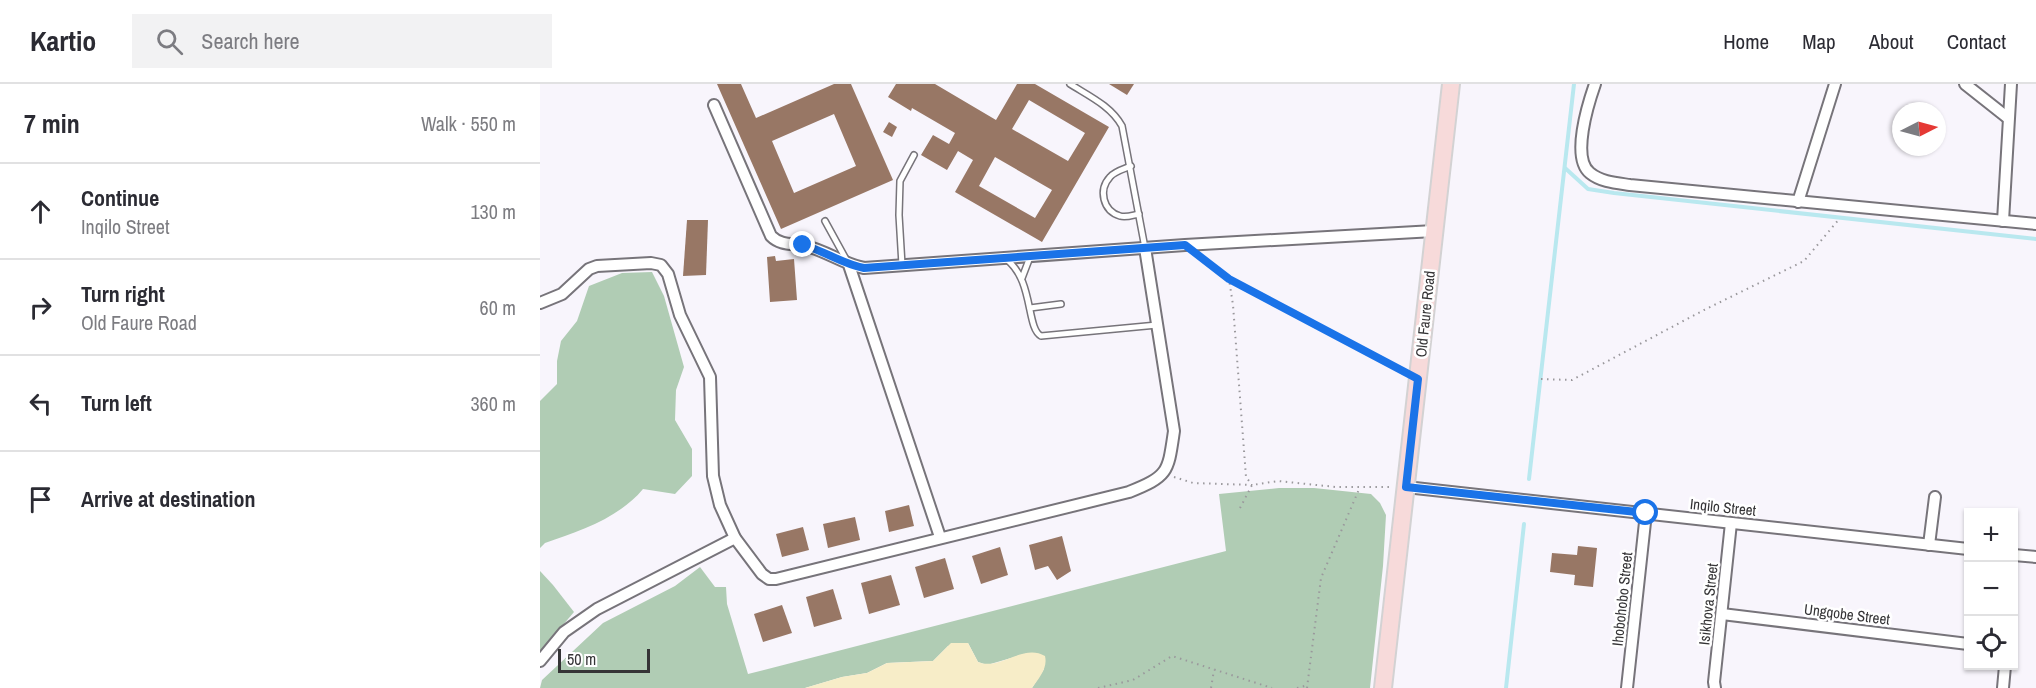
<!DOCTYPE html>
<meta charset="utf-8">
<style>
:root{--surface:#fff;--page:#f2f2f3;--text:#2b2b33;--muted:#7c7c81;--line:#e1e1e2}
body{margin:0;font-family:"Archivo Narrow",sans-serif;background:var(--page);color:var(--text)}
.controls{position:absolute;right:18px;bottom:18px;display:grid;overflow:hidden;border-radius:0px;box-shadow:0 2px 4px #0004}
.controls button{width:54px;height:54px;display:grid;place-items:center;padding:0;border:0;border-bottom:2px solid var(--line);background:var(--surface);color:var(--text);font:30px sans-serif}
.compass{position:absolute;left:1352px;top:18px;width:54px;height:54px;border-radius:50%;background:var(--surface);box-shadow:0 2px 4px #0004;rotate:84deg}
.scale{position:absolute;left:18px;bottom:15px;width:92px;box-sizing:border-box;padding-left:6px;border:3px solid #353436;border-top:0;font-size:16px;line-height:21px;white-space:nowrap;color:#353436;-webkit-text-stroke:4px #fff;paint-order:stroke}
.stop{position:absolute;width:18px;height:18px;margin:-14px;border:4px solid #1a73e8;border-radius:50%;background:#fff}
.stop.end{background:#1a73e8;border-color:#fff;box-shadow:0 2px 6px #0008}
.list{margin:0;padding:0;list-style:none}
h2{display:flex;justify-content:space-between;align-items:center;height:78px;margin:0;padding:0 24px;font-size:26px}
h2 small{font-size:20px;font-weight:400;color:var(--muted)}
.list li{display:grid;grid-template-columns:39px 1fr auto;gap:18px;align-items:center;box-sizing:border-box;height:96px;padding:0 24px;border-top:2px solid var(--line)}
.list b{display:block;font-size:22px;white-space:nowrap}
.list p{margin:0;font-size:20px;white-space:nowrap;color:var(--muted)}
.list em{font-size:20px;font-style:normal;color:var(--muted)}
.icon{flex:none;width:33px;height:33px;fill:none;stroke:currentColor;stroke-width:2;stroke-linecap:round;stroke-linejoin:round}
.map{position:relative;flex:none;width:1496px;height:604px;overflow:hidden}
header{display:flex;align-items:center;gap:36px;box-sizing:border-box;height:84px;padding:0 30px;background:var(--surface);border-bottom:2px solid var(--line)}
header strong{font-size:28px}
nav{display:flex;gap:33px;margin-inline-start:auto;font-size:21px}
.search{width:420px;height:54px;background:var(--page);display:flex;align-items:center;gap:15px;box-sizing:border-box;padding:0 21px;border-radius:0px;color:var(--muted);font-size:22px}
main{display:flex}
aside{flex:1;background:var(--surface)}
.map>svg:first-child{display:block}
.green{fill:#b0ccb4}
.sand{fill:#f7edc8}
.lines{fill:none;stroke-linecap:round;stroke-linejoin:round}
.stream{stroke:#b9e8ef;stroke-width:4}
.building{fill:#987765;fill-rule:evenodd}
.service-casing{stroke:#77747a;stroke-width:8}
.minor-casing{stroke:#77747a;stroke-width:14}
.primary-casing{stroke:#d3d2d3;stroke-width:20}
.path{stroke:#9a989c;stroke-width:2;stroke-dasharray:1.5 4.5;stroke-linecap:butt}
.service{stroke:#fff;stroke-width:5}
.minor{stroke:#fff;stroke-width:10}
.primary{stroke:#f7dada;stroke-width:16}
.route{stroke:#1a73e8;stroke-width:8}
.labels{text-anchor:middle;dominant-baseline:central;stroke-width:5;stroke-linejoin:round;paint-order:stroke}
.street-label{font-size:15px;fill:#353436;stroke:#fff}
</style>
<header>
<strong>Kartio</strong>
<div class="search"><svg class="icon" aria-label="search" viewBox="0 0 24 24"><circle cx="10" cy="10" r="6"/><path d="M15 15l6 6"/></svg>Search here</div>
<nav><a>Home</a><a>Map</a><a>About</a><a>Contact</a></nav>
</header>
<main>
<aside>
<h2>7 min<small>Walk · 550 m</small></h2>
<ul class="list">
<li><svg class="icon" aria-label="ahead" viewBox="0 0 24 24"><path d="M12 20V5M6 11l6-6 6 6"/></svg><div><b>Continue</b><p>Inqilo Street</p></div><em>130 m</em></li>
<li><svg class="icon" aria-label="right" viewBox="0 0 24 24"><path d="M7 20v-9h11M14 6l5 5-5 5"/></svg><div><b>Turn right</b><p>Old Faure Road</p></div><em>60 m</em></li>
<li><svg class="icon" aria-label="left" viewBox="0 0 24 24"><path d="M17 20v-9H6M10 6l-5 5 5 5"/></svg><div><b>Turn left</b></div><em>360 m</em></li>
<li><svg class="icon" aria-label="arrive" viewBox="0 0 24 24"><path d="M6 21V4h12l-3 4 3 4H6"/></svg><div><b>Arrive at destination</b></div></li>
</ul>
</aside>
<div class="map">
<svg width="1496" height="604" viewBox="0 0 1496 604">
<rect width="100%" height="100%" fill="#f8f5fc"/>
<g class="green">
<path d="M112,188l12,24 20,71 -8,23 -1,30 17,29v27l-17,18 -32,-5c-24,29 -63,42 -98,54l-5,5v-147l17,-17v-23l4,-20 16,-20 12,-35 33,-13z"/>
<path d="M739,404h35l57,6 9,9 6,12 -3,51 -13,122h-338l12,-19 -16,-16 -41,12 -9,-3 -10,-19 -20,3 -15,15 -46,2 -20,10 -25,4 -37,11h-265l2,-8 61,-57 72,-37 25,-19 15,20h11l1,17 21,70 478,-123 -7,-57z"/>
<path d="M0,487l13,14 21,27 -34,40z"/>
</g>
<path class="sand" d="M411,559h17l10,19c22,9 45,-19 67,-6 3,12 -6,22 -13,32h-227l37,-11 25,-4 20,-10 46,-2z"/>
<g class="lines">
<g class="stream">
<path d="M1025,84l23,21 26,4 422,46"/>
<path d="M989,395l45,-395"/>
<path d="M966,604l18,-164"/>
</g>
</g>
<g class="building">
<path d="M177,0h24l15,34 78,-34h17l42,96 -112,49zM294,30l22,52 -62,27 -22,-52z"/>
<path d="M356,0h39l61,36 21,-36h18l74,43 -67,115 -87,-50 18,-32 -15,-9 -11,19 -26,-15 12,-20 16,9 6,-11 -43,-25 -1,3 -23,-14zM489,16l56,33 -17,28 -56,-32zM455,73l57,33 -17,28 -56,-32z"/>
<path d="M569,0h25l-7,11z"/>
<path d="M349,38l8,5 -5,10 -9,-5z"/>
<path d="M147,136h21l-2,55 -23,1z"/>
<path d="M235,172l1,5 18,-2 3,41 -27,2 -3,-45z"/>
<path d="M369,421l5,21 -25,6 -4,-21z"/>
<path d="M315,433l5,23 -32,8 -5,-24z"/>
<path d="M263,443l6,23 -27,7 -6,-23z"/>
<path d="M522,452l9,35 -14,9 -9,-14 -13,4 -6,-25z"/>
<path d="M1038,462l19,2 -4,39 -19,-2 1,-10 -25,-3 2,-19 25,2z"/>
<path d="M460,463l8,28 -27,9 -9,-28z"/>
<path d="M405,474l9,31 -30,9 -9,-31z"/>
<path d="M351,491l9,30 -31,9 -8,-31z"/>
<path d="M293,505l9,30 -28,8 -8,-30z"/>
<path d="M242,521l10,28 -29,9 -9,-28z"/>
</g>
<g class="lines">
<defs>
<g id="service">
<path d="M530,0c19,12 41,22 52,42l23,122"/>
<path d="M591,82c-7,3 -16,5 -21,11 -12,13 -7,34 10,39 6,2 13,-1 19,-2"/>
<path d="M285,137l22,40"/>
<path d="M466,175c28,21 20,69 35,77l116,-11"/>
<path d="M362,181l-3,-50 1,-34 14,-26"/>
<path d="M482,194l8,-21"/>
<path d="M490,224l31,-4"/>
</g>
<g id="minor">
<path d="M1055,0c-7,20 -24,74 -5,89 11,9 26,10 40,12l406,39"/>
<path d="M1425,0l43,34"/>
<path d="M174,21l57,131c10,10 22,7 35,10 21,5 37,18 58,22l321,-23 249,-14"/>
<path d="M1258,118l37,-118"/>
<path d="M1463,137l8,-137"/>
<path d="M309,181l91,272"/>
<path d="M0,219l22,-9 27,-25 8,-3 54,-3 10,2 7,9 12,41 30,62 3,99 7,29 15,33 27,36 7,5h7l353,-87c40,-16 39,-20 45,-61l-29,-183"/>
<path d="M866,403l562,62"/>
<path d="M1389,461l6,-48"/>
<path d="M1474,471l22,2"/>
<path d="M1182,530l246,30"/>
<path d="M0,577l24,-29 33,-23 138,-71"/>
<path d="M1087,604l19,-175"/>
<path d="M1175,604l-1,-6 17,-159"/>
<path d="M1463,604l2,-22"/>
</g>
<path id="primary" d="M843,604l68,-604"/>
</defs>
<use href="#service" class="service-casing"/>
<use href="#minor" class="minor-casing"/>
<use href="#primary" class="primary-casing"/>
<g class="path">
<path d="M659,172l30,23 4,26 13,172 6,8"/>
<path d="M689,195l175,93"/>
<path d="M1001,295l31,1 132,-70 100,-49 36,-43"/>
<path d="M634,393l19,6 59,2"/>
<path d="M700,424l12,-23 26,-4 58,6h54"/>
<path d="M558,604l35,-8 39,-24 100,32"/>
<path d="M671,604l3,-18"/>
<path d="M757,604l11,-3"/>
<path d="M767,604l14,-110 39,-91"/>
</g>
<use href="#service" class="service"/>
<use href="#minor" class="minor"/>
<use href="#primary" class="primary"/>
</g>
<g class="lines">
<path class="route" d="M263,161c22,6 39,19 61,23l321,-23 44,34 189,100 -12,108 240,26"/>
</g>
<g class="labels">
<g class="street-label">
<text transform="translate(885 230) rotate(-84)">Old Faure Road</text>
<text transform="translate(1183 423) rotate(6)">Inqilo Street</text>
<text transform="translate(1082 515) rotate(-84)">Ihobohobo Street</text>
<text transform="translate(1168 520) rotate(-84)">Isikhova Street</text>
<text transform="translate(1307 530) rotate(7)">Ungqobe Street</text>
</g>
</g>
</svg>
<div class="controls">
<button>+</button>
<button>−</button>
<button><svg class="icon" aria-label="locate" viewBox="0 0 24 24"><circle cx="12" cy="12" r="6"/><path d="M12 2v4M12 18v4M2 12h4M18 12h4"/></svg></button>
</div>
<svg class="compass" viewBox="-18 -18 36 36"><path d="M0-13l5 13h-10z" fill="#e53935"/><path d="M0 13l5-13h-10z" fill="#7c7c81"/></svg>
<div class="scale">50 m</div>
<div class="stop" style="left:1106px;top:429px"></div>
<div class="stop end" style="left:263px;top:161px"></div>
</div>
</main>
